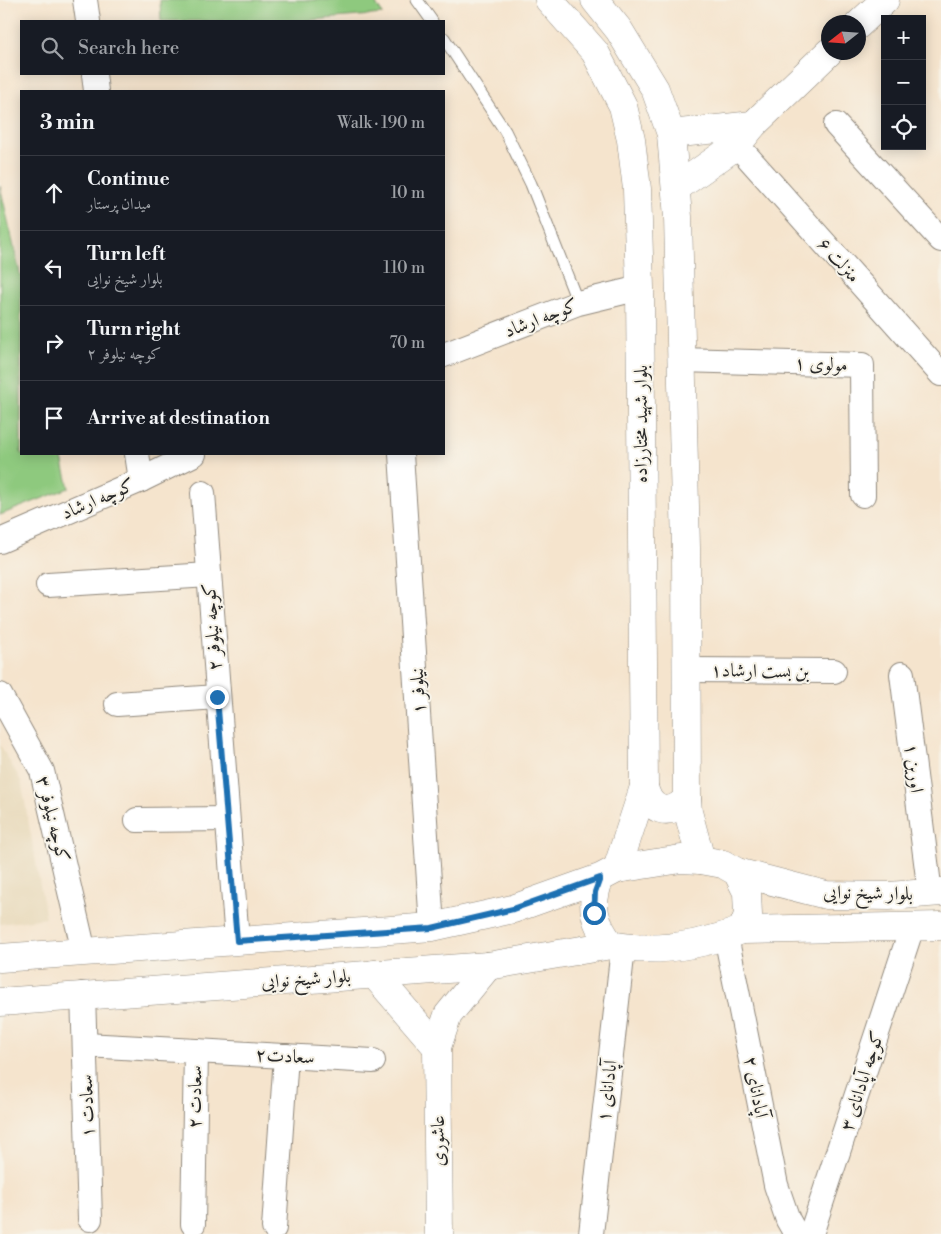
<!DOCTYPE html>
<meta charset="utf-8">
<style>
:root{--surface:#171b24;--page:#242831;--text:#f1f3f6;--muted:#9ea1a6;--line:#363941}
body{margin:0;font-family:"Libre Bodoni",Amiri,serif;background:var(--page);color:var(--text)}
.controls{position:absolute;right:15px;top:15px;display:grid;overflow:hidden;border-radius:0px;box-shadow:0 2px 12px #0003}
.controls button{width:45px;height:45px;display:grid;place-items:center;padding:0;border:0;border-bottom:1px solid var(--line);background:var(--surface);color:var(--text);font:25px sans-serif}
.compass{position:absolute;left:821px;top:15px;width:45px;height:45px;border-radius:50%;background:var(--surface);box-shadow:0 2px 12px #0003;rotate:253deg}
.stop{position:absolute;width:15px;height:15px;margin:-11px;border:4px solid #1f6fb2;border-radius:50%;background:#fff}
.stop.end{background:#1f6fb2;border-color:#fff;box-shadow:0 1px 5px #0008}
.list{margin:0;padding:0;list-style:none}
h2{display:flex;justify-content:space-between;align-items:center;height:65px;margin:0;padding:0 20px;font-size:21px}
h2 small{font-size:16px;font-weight:400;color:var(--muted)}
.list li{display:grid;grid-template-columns:32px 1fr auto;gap:15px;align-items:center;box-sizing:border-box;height:75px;padding:0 20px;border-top:1px solid var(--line)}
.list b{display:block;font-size:19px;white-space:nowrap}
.list p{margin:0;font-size:16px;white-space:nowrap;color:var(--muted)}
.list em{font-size:16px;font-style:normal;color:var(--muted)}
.icon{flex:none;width:28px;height:28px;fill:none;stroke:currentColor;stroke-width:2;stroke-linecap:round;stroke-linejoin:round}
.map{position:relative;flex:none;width:941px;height:1234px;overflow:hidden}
.search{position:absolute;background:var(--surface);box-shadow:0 2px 12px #0003;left:20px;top:20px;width:425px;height:55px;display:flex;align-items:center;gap:12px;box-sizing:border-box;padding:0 18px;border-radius:0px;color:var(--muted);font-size:19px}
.panel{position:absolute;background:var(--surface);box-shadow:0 2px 12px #0003;left:20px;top:90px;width:425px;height:365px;border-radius:0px}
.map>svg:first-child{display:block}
.built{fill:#e8d9ba}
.green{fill:#8ec97e;stroke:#5c7a54}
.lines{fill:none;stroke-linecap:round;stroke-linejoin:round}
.service-casing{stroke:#90887c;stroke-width:13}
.minor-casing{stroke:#90887c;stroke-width:26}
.tertiary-casing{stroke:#90887c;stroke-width:29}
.secondary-casing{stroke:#90887c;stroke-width:29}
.service{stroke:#fff;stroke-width:11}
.minor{stroke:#fff;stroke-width:24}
.tertiary{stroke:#fff;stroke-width:28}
.secondary{stroke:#fff;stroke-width:28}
.route{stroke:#1f6fb2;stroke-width:6}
.labels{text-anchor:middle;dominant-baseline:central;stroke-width:4;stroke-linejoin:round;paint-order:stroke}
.street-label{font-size:19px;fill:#2b2b2b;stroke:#f7f3e8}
</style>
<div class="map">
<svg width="941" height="1234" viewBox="0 0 941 1234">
<rect width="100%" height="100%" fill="#f7f3e8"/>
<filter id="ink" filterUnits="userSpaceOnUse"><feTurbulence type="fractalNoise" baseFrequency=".02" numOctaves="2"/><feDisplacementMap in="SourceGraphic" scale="10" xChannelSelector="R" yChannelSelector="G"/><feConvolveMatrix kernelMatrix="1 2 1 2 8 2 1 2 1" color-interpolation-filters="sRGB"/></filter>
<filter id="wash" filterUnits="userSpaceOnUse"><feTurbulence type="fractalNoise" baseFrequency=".0096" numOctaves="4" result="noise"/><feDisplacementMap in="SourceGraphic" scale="20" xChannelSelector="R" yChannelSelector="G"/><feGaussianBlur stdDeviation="1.12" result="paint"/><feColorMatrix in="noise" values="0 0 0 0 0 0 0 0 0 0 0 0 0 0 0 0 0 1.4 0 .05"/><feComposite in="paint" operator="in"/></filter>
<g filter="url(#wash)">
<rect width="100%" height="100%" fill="#f5e4cd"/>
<path class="built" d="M0,745l21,36 25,137 -46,6z"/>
<g class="green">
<path d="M160,0h213l10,14 -83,7h-139z"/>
<path d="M0,186l21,92v176h40l8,34 -69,27z"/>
</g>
</g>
<g filter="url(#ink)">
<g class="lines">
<defs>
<g id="service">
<path d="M417,0l15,21"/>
<path d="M444,38l61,93 26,53 47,119"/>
</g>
<g id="minor">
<path d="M85,0l3,21"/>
<path d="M94,74l2,17"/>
<path d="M836,125l105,115"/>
<path d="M737,145l204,229"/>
<path d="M444,355l134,-52 62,-15"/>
<path d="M680,360l182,5 1,130"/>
<path d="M137,454l4,26"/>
<path d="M401,454l31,473"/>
<path d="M203,493l34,448"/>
<path d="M0,541l141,-61 53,-26"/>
<path d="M48,585l161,-10"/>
<path d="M686,670l148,1"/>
<path d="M902,674l28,219"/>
<path d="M0,695l42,76 42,181"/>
<path d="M117,704l100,-7"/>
<path d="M137,820l90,-1"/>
<path d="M726,936l50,249 12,35 8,14"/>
<path d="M83,994l7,225"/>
<path d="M85,1045l111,6 -3,173"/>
<path d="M196,1051l177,10"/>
<path d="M274,1228l12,-172"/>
<path d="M591,1234l32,-286"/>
<path d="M811,1234l101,-307"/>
</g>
<g id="tertiary">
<path d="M549,0l46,52 28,54 8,34 6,49 3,99 4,499 -27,82"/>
<path d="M595,0l24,30 36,59 16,45 7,83 8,331 1,251 1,13 13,48"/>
<path d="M858,25l27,-25"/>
<path d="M671,134l82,-9"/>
<path d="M676,188l61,-43 16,-20 76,-73"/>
<path d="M644,787c6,25 25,30 43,12"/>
<path d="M374,974l63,73"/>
<path d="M439,1234l-2,-187 11,-32 40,-49"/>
</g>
<g id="secondary">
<path d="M737,872l89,23 63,1 52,-4"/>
<path d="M742,930l199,-4"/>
<path d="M0,958l432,-31 81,-18 87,-31 17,-9 64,-10 20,1 22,4 14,8 10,20 1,23 -6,15c-41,15 -87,24 -131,15 -17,-22 -22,-40 -11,-67"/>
<path d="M0,1002l488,-36 123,-21"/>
</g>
</defs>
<use href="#service" class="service-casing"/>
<use href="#minor" class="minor-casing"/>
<use href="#tertiary" class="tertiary-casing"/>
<use href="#secondary" class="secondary-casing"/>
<use href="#service" class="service"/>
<use href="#minor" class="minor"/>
<use href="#tertiary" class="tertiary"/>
<use href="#secondary" class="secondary"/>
</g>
</g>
<g class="lines" filter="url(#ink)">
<path class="route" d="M217,697l20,244 195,-13 81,-19 87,-31 -5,14 -1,21"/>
</g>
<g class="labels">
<g class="street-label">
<text transform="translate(839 260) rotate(48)">منزلت ۶</text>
<text transform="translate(541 318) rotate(-21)">کوچه ارشاد</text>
<text transform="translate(821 364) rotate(2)">مولوی ۱</text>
<text transform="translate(641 424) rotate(-90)">بلوار شهید مختارزاده</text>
<text transform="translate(98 499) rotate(-23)">کوچه ارشاد</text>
<text transform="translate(212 627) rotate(-94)">کوچه نیلوفر ۲</text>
<text transform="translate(760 671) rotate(1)">بن بست ارشاد۱</text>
<text transform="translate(418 691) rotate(-93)">۱ نیلوفر</text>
<text transform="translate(914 768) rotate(83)">اورین ۱</text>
<text transform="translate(53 819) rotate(76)">کوچه نیلوفر ۳</text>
<text transform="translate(868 893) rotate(1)">بلوار شیخ نوایی</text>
<text transform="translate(306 979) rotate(-4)">بلوار شیخ نوایی</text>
<text transform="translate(285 1056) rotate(3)">سعادت۲</text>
<text transform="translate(862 1081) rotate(-72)">کوچه آپادانای ۳</text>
<text transform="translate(756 1087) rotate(79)">آپادانای ۲</text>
<text transform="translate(607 1091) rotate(-83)">آپادانای ۱</text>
<text transform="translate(195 1097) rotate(-89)">سعادت ۲</text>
<text transform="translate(87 1106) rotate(-92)">سعادت ۱</text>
<text transform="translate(438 1141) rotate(-90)">عاشوری</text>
</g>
</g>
</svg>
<div class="controls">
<button>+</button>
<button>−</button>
<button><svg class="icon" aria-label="locate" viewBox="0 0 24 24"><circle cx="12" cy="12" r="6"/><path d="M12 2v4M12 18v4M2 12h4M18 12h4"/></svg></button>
</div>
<svg class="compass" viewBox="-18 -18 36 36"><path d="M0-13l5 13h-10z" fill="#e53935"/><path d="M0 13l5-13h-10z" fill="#9ea1a6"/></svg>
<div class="stop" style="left:594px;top:913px"></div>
<div class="stop end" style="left:217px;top:697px"></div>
<div class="search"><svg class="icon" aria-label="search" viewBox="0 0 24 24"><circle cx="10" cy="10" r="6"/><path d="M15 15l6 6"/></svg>Search here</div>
<section class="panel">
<h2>3 min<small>Walk · 190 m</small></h2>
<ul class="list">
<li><svg class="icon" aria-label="ahead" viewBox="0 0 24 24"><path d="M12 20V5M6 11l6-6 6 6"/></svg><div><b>Continue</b><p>میدان پرستار</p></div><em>10 m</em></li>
<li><svg class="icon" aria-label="left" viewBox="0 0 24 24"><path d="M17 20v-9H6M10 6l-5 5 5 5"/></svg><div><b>Turn left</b><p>بلوار شیخ نوایی</p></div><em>110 m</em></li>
<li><svg class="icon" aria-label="right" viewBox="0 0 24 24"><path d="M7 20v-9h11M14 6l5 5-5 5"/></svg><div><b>Turn right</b><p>کوچه نیلوفر ۲</p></div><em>70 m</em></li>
<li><svg class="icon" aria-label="arrive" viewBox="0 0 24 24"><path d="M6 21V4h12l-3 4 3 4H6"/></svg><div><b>Arrive at destination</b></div></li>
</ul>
</section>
</div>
